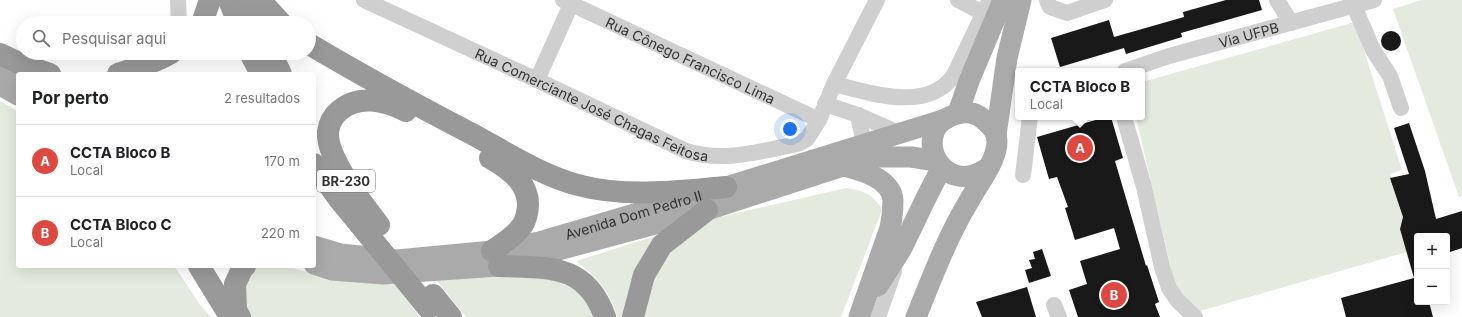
<!DOCTYPE html>
<html lang="pt">
<meta charset="utf-8">
<style>
:root{--surface:#fff;--page:#f2f2f2;--text:#202124;--muted:#757577;--line:#e0e0e0;--accent:#dd4940}
body{margin:0;font-family:Inter,sans-serif;background:var(--page);color:var(--text)}
.controls{position:absolute;right:12px;bottom:12px;display:grid;overflow:hidden;border-radius:4px;box-shadow:0 4px 16px #0002}
.controls button{width:36px;height:36px;display:grid;place-items:center;padding:0;border:0;border-bottom:1px solid var(--line);background:var(--surface);color:var(--text);font:20px sans-serif}
.you{position:absolute;left:790px;top:129px;width:14px;height:14px;margin:-10px;border:3px solid #fff;border-radius:50%;background:#1a73e8;box-shadow:0 0 0 6px #1a73e833}
.badge{display:grid;place-items:center;width:26px;height:26px;border-radius:50%;background:var(--accent);color:#fff;font-size:13px;font-weight:700}
.pin{position:absolute;translate:-50% -50%;border:2px solid #fff;box-shadow:0 1px 4px #0006}
.popup{position:absolute;left:1015px;top:68px;width:130px;height:52px;box-sizing:border-box;display:grid;place-content:center;border-radius:4px;background:var(--surface);filter:drop-shadow(0 1px 3px #0005);font-size:13px;white-space:nowrap;color:var(--muted)}
.popup b{font-size:15px;color:var(--text)}
.popup::after{content:'';position:absolute;left:50%;top:100%;margin-left:-8px;border:8px solid transparent;border-top-color:var(--surface)}
.list{margin:0;padding:0;list-style:none}
h2{display:flex;justify-content:space-between;align-items:center;height:52px;margin:0;padding:0 16px;font-size:17px}
h2 small{font-size:13px;font-weight:400;color:var(--muted)}
.list li{display:grid;grid-template-columns:26px 1fr auto;gap:12px;align-items:center;box-sizing:border-box;height:72px;padding:0 16px;border-top:1px solid var(--line)}
.list b{display:block;font-size:15px;white-space:nowrap}
.list p{margin:0;font-size:13px;white-space:nowrap;color:var(--muted)}
.list em{font-size:13px;font-style:normal;color:var(--muted)}
.icon{flex:none;width:22px;height:22px;fill:none;stroke:currentColor;stroke-width:2;stroke-linecap:round;stroke-linejoin:round}
.map{position:relative;flex:none;width:1462px;height:317px;overflow:hidden}
.search{position:absolute;background:var(--surface);box-shadow:0 4px 16px #0002;left:16px;top:16px;width:300px;height:44px;display:flex;align-items:center;gap:10px;box-sizing:border-box;padding:0 14px;border-radius:22px;color:var(--muted);font-size:15px}
.panel{position:absolute;background:var(--surface);box-shadow:0 4px 16px #0002;left:16px;top:72px;width:300px;height:196px;border-radius:4px}
.map>svg:first-child{display:block}
.green{fill:#e3ebde}
.building{fill:#191919}
.lines{fill:none;stroke-linecap:round;stroke-linejoin:round}
.minor{stroke:#cfcfcf;stroke-width:16}
.major{stroke:#aaa;stroke-width:21}
.highway{stroke:#999;stroke-width:22}
.highway-bridge{stroke:#999;stroke-width:22}
.labels{text-anchor:middle;dominant-baseline:central;stroke-width:4;stroke-linejoin:round;paint-order:stroke}
.shield{fill:#fff;stroke:#707070;stroke-width:1}
.shield-label{font-size:13px;font-weight:bold;fill:#323232}
.street-label{font-size:14px;fill:#323232;stroke:#fff}
</style>
<div class="map">
<svg width="1462" height="317" viewBox="0 0 1462 317">
<rect width="100%" height="100%" fill="#fff"/>
<g class="green">
<path d="M1422,0h40v196l-3,1 -66,-188z"/>
<path d="M1355,22l47,148 -12,4 13,43 -3,12 7,23 -207,59 -18,-12 -7,-13 -39,-169h6v-35z"/>
<path d="M0,101l18,11v154h156l27,40 10,11h-211z"/>
<path d="M846,188c17,3 27,5 36,22l-41,107h-203l17,-42 30,-42 26,-14z"/>
<path d="M655,236l4,3 -33,78h-9c-5,-24 -22,-41 -41,-56z"/>
<path d="M258,266h27l53,14 55,2 27,35h-174l-4,-31 13,-18z"/>
<path d="M530,275h14l39,18 14,24h-131l-30,-37z"/>
</g>
<g class="building">
<path d="M1226,0h33l3,10 -81,23 1,4 -56,17 -2,-6 -64,19 -9,-29 58,-18 5,17 70,-20 -1,-5z"/>
<circle cx="1391" cy="41" r="10"/>
<path d="M1106,117h5l12,41 -8,3 31,105 1,-1 12,37 -4,2 5,13h-82l-9,-27 18,-6 -7,-23 40,-12 -6,-21 -39,12 -10,-32 3,-1 -11,-30 -8,2 -12,-42z"/>
<path d="M1409,123l16,48 11,48 26,-8v37l-15,5v-17h-30v66h12l4,15h-87l-5,-19 73,-20 -14,-49 3,-12 -13,-39 19,-4 -15,-46z"/>
<path d="M1042,249l9,27 -22,7 -4,-13 7,-2 -3,-8 6,-1 -2,-7z"/>
<path d="M1027,287l9,30h-54l-6,-15z"/>
</g>
<g class="lines">
<g class="minor">
<path d="M178,0l1,23"/>
<path id="s1" d="M364,0l173,80 149,71c38,12 74,0 112,-7l9,-5 12,-19 15,-36 43,-84"/>
<path id="s2" d="M563,0l256,120"/>
<path d="M958,0l27,14"/>
<path d="M1047,0l3,7 17,6 38,-13"/>
<path d="M1277,0l14,23"/>
<path d="M1354,6l19,44 17,26 11,32"/>
<path id="s3" d="M1125,71l44,-15 205,-56"/>
<path d="M537,80l36,-80"/>
<path d="M834,84c36,9 94,29 120,-9l36,-75"/>
<path d="M825,104l33,11 41,18"/>
<path d="M858,115l6,29"/>
<path d="M1124,117l20,70 18,80 7,21 9,13 17,16"/>
<path d="M1023,175l7,-58"/>
<path d="M1054,305l5,12"/>
<path d="M878,317l16,-46"/>
</g>
<g class="major">
<path d="M0,65l18,11"/>
<path d="M0,85l18,10"/>
<path d="M958,113l11,-32 34,-81"/>
<path d="M996,135l11,-77 14,-58"/>
<path d="M844,166c16,4 47,12 49,34 0,9 -1,19 -3,28l-31,89"/>
<path id="s4" d="M314,246l27,8 56,6 95,-9 47,-9 187,-55 220,-68"/>
<path d="M314,264l18,6 51,4 116,-8 208,-56 136,-44 35,-9h33l26,4"/>
<path d="M878,286l24,-38 24,-50 16,-31"/>
<path d="M916,317c16,-39 31,-80 53,-116 9,-17 33,-46 27,-66 -2,-7 -8,-12 -13,-16 -10,-9 -23,-7 -34,-2 -38,17 -6,85 41,49"/>
</g>
<g class="highway">
<path d="M229,0l9,23"/>
<path d="M247,0l10,23"/>
<path d="M260,0l21,23"/>
<path d="M202,23l8,-23"/>
<path d="M309,44c54,32 109,62 165,91 33,18 67,40 104,50 48,13 99,6 148,2"/>
<path d="M250,53l11,21"/>
<path d="M271,53l10,21"/>
<path d="M0,54l19,9 31,11"/>
<path d="M118,74c18,-6 37,-11 53,-21"/>
<path d="M490,158c21,12 43,28 37,55 -1,5 -2,10 -6,14 -7,10 -19,17 -29,24"/>
<path d="M314,164l24,34 28,34"/>
<path d="M340,173l39,52"/>
<path d="M348,184c-7,-15 -21,-34 -20,-52 1,-8 5,-16 11,-21 19,-17 46,-11 67,0"/>
<path d="M199,266l27,44 6,7"/>
<path d="M499,266c49,2 87,-3 106,51"/>
<path d="M433,295l18,22"/>
<path d="M240,317l-4,-7 -1,-26 8,-17 2,-1"/>
<path d="M633,317l11,-42 18,-30 45,-35"/>
</g>
<path class="highway-bridge" d="M366,232l62,76"/>
</g>
<g class="labels">
<rect class="shield" x="317" y="170" width="58" height="22" rx="3"/>
<g class="shield-label">
<text x="346" y="181">BR-230</text>
</g>
<g class="street-label">
<text stroke="none"><textPath href="#s3" startOffset="129">Via UFPB</textPath></text>
<text stroke="none"><textPath href="#s2" startOffset="141">Rua Cônego Francisco Lima</textPath></text>
<text stroke="none"><textPath href="#s1" startOffset="251">Rua Comerciante José Chagas Feitosa</textPath></text>
<text stroke="none"><textPath href="#s4" startOffset="326">Avenida Dom Pedro II</textPath></text>
</g>
</g>
</svg>
<div class="controls">
<button>+</button>
<button>−</button>
</div>
<div class="you"></div>
<div class="pin badge" style="left:1080px;top:148px">A</div>
<div class="popup"><b>CCTA Bloco B</b>Local</div>
<div class="pin badge" style="left:1114px;top:295px">B</div>
<div class="search"><svg class="icon" aria-label="search" viewBox="0 0 24 24"><circle cx="10" cy="10" r="6"/><path d="M15 15l6 6"/></svg>Pesquisar aqui</div>
<section class="panel">
<h2>Por perto<small>2 resultados</small></h2>
<ul class="list">
<li><span class="badge">A</span><div><b>CCTA Bloco B</b><p>Local</p></div><em>170 m</em></li>
<li><span class="badge">B</span><div><b>CCTA Bloco C</b><p>Local</p></div><em>220 m</em></li>
</ul>
</section>
</div>
